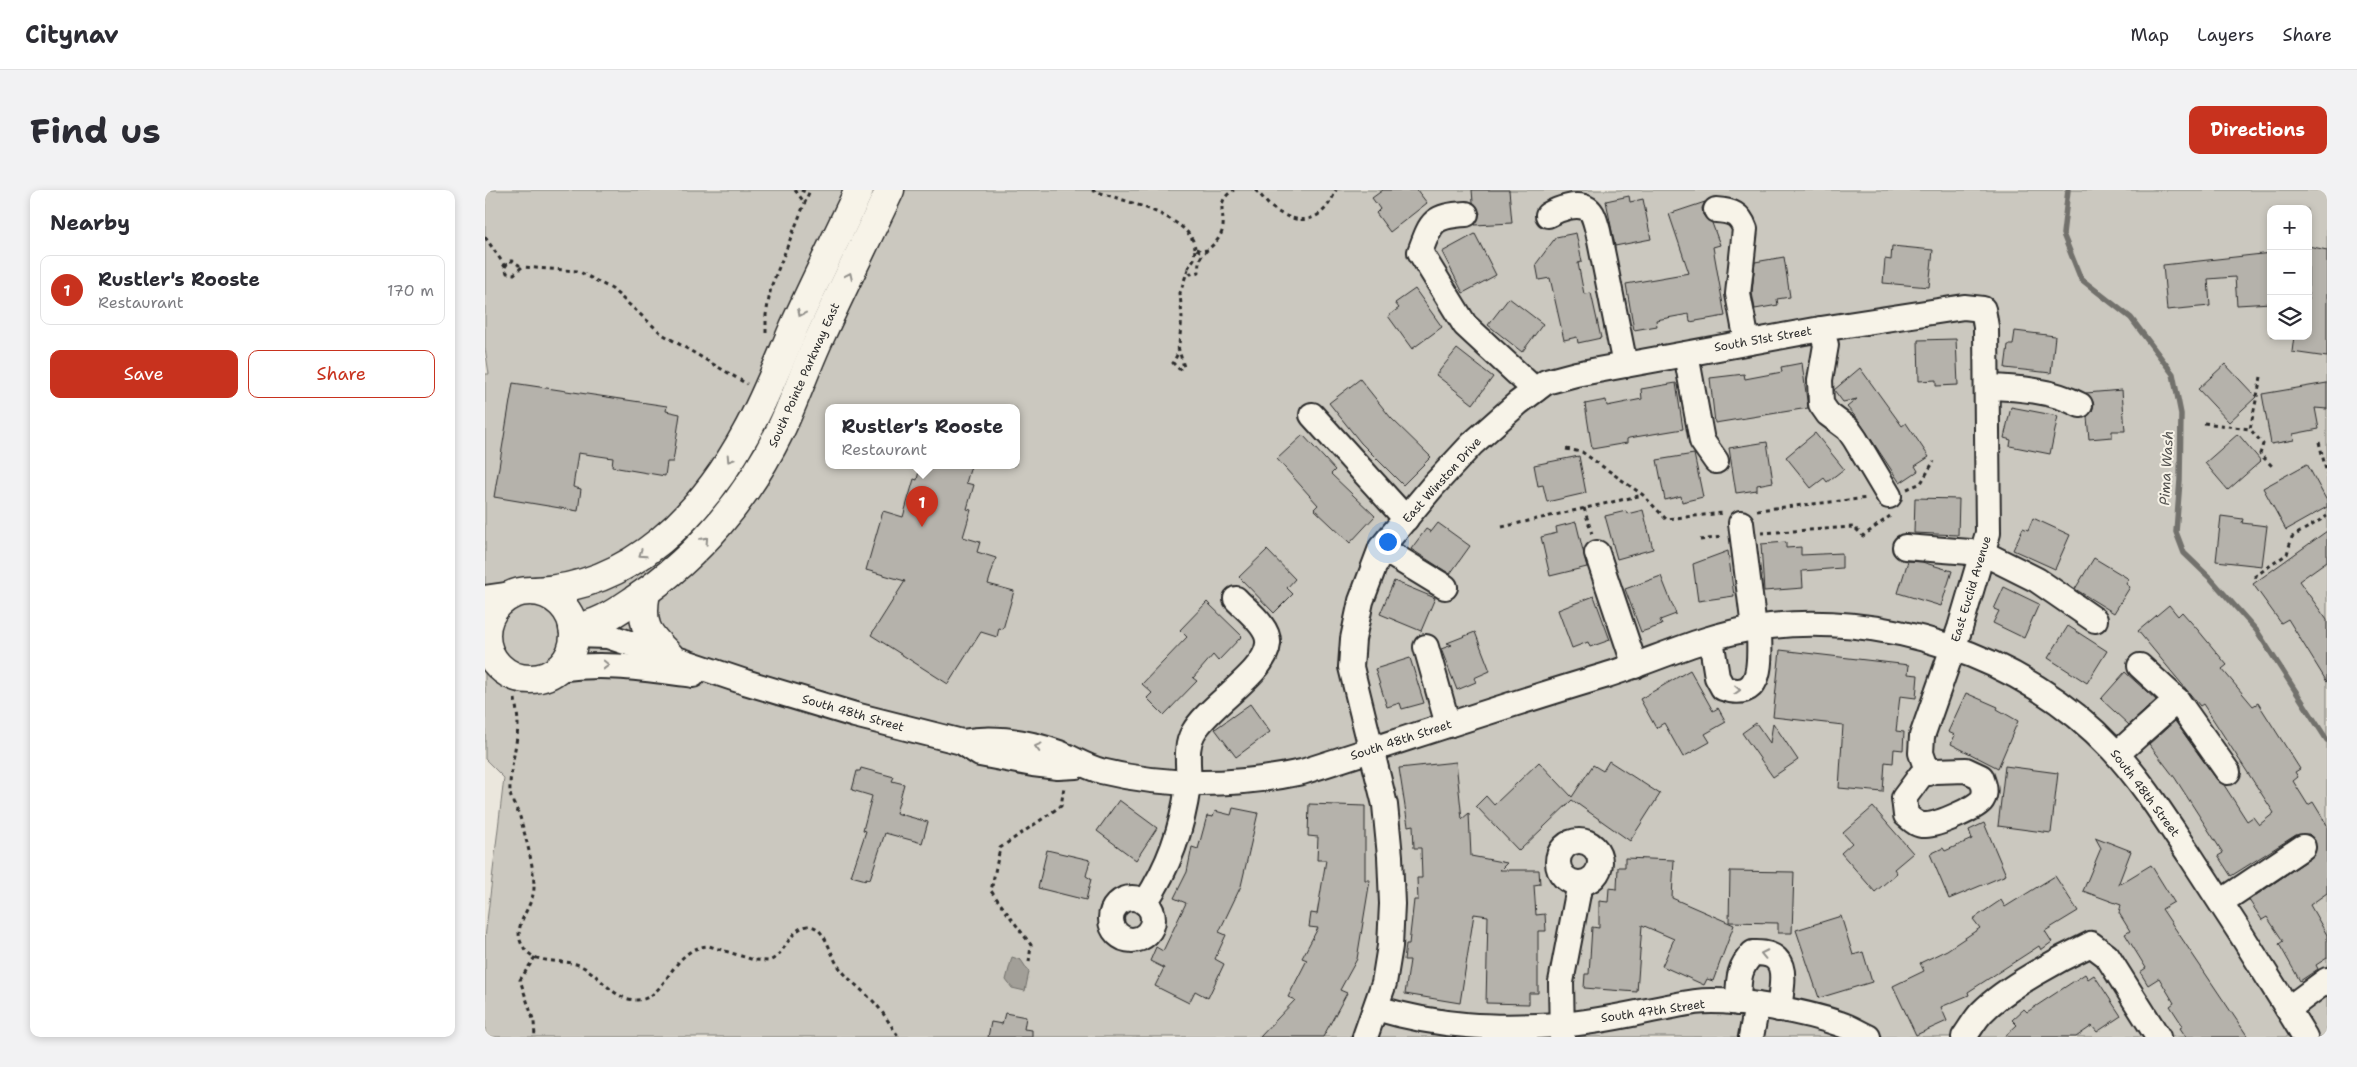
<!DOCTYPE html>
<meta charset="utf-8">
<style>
:root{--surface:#fff;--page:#f2f2f3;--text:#2b2b33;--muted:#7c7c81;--line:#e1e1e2;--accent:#c8321e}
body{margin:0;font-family:"Shantell Sans",sans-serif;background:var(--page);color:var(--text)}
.controls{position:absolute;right:15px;top:15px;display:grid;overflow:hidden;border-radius:10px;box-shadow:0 2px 8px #0003}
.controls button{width:45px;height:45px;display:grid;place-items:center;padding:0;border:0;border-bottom:1px solid var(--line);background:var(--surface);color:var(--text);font:25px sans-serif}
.you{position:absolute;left:902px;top:351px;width:18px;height:18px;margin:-12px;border:4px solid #fff;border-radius:50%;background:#1a73e8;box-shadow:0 0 0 8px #1a73e833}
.badge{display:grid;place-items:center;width:32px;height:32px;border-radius:50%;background:var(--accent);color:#fff;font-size:16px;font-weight:700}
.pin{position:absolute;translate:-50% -41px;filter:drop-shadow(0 1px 2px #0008)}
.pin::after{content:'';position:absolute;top:26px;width:18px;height:15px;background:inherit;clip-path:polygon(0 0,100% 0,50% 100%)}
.popup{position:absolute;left:340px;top:214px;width:195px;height:65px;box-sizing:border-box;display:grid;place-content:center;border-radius:10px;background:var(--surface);filter:drop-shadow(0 1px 4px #0005);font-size:16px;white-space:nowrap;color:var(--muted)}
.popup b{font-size:19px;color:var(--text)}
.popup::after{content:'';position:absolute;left:50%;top:100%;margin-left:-10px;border:10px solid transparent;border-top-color:var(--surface)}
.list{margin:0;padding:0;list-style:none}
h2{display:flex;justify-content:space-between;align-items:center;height:65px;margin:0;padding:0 20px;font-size:21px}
h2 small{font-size:16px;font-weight:400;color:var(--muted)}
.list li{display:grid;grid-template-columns:32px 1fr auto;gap:15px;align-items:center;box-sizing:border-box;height:70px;margin:0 10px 10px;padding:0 10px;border:1px solid var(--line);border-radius:10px}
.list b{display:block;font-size:19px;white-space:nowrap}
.list p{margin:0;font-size:16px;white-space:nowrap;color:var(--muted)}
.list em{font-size:16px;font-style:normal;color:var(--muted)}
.actions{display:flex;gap:10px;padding:15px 20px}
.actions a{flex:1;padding:11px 0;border:1px solid var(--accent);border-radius:10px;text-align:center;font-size:18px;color:var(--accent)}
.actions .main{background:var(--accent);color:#fff}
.icon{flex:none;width:28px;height:28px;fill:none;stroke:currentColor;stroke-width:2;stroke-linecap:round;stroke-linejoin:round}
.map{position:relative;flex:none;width:1842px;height:847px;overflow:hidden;border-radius:10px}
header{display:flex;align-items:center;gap:30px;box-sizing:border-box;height:70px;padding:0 25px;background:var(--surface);border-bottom:1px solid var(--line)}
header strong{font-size:24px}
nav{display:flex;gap:28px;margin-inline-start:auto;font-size:18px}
.intro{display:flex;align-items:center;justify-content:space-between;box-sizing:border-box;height:120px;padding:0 30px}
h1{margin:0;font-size:35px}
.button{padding:12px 22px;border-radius:10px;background:var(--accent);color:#fff;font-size:18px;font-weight:700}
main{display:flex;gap:30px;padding:0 30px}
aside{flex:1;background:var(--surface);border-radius:10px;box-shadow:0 2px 8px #0003}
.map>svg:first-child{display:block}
.green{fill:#cbc8bf;stroke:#7b7a75;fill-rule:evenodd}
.water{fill:#a29f98;stroke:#72716c}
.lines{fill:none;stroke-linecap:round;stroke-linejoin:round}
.stream{stroke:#72716c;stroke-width:5.5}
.building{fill:#b5b2ab;stroke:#2b2b2b}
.minor-casing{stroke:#2b2b2b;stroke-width:28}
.major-casing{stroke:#2b2b2b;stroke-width:31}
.path{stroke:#2b2b2b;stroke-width:3;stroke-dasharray:4 4;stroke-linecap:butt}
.minor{stroke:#f7f3e8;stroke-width:24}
.major{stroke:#f7f3e8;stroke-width:28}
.oneway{stroke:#918f8a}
.labels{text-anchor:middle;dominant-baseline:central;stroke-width:4;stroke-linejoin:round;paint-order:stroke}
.street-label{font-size:12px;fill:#2b2b2b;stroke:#f7f3e8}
.water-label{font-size:14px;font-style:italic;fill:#555451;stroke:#f7f3e8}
</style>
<header>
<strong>Citynav</strong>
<nav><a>Map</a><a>Layers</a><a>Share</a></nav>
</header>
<div class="intro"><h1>Find us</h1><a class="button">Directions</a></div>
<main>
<aside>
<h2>Nearby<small></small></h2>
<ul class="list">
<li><span class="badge">1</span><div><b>Rustler's Rooste</b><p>Restaurant</p></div><em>170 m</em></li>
</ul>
<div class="actions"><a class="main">Save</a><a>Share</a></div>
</aside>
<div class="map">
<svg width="1842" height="847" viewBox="0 0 1842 847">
<rect width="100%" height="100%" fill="#ebe7dd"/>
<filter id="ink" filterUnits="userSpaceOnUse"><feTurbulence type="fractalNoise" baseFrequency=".02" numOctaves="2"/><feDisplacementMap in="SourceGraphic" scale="10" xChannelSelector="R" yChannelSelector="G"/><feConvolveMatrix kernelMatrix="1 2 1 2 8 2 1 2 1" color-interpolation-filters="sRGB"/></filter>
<g filter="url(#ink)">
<path class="green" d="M0,0h1842v847h-1842v-99l19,-160 -19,-19v-385h4l-4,-26zM1786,19h37v127h-37zM343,218h188v58h-188z"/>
<path class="water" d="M527,767l9,3 8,12 -4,19 -13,-3 -6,-8z"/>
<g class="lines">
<path class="stream" d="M1583,0l-5,44 18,45 50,39 42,56 8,40 -1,66 -4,52 8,21 27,26 46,52 70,109"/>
</g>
<g class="building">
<path d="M898,0h34l10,13 -37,29 -14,-19 4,-4 -8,-11z"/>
<path d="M987,0h37l3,33 -37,2 5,-12 -7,-11z"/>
<path d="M1144,6l1,6 13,-3 8,40 -36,7 -9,-45z"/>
<path d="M1220,12l-3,6 1,7 9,8 8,22 -7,2 12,69 -35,6 -1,-8 -33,6 1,6 -23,4 -8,-46 63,-11 -20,-59z"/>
<path d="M1091,43l6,29 -4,1 6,31 7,-1 10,45 -23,5 -1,-6 -13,3 -14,-62 -11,2 -3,-16 20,-27z"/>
<path d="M990,44l21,41 -33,18 -21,-41z"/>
<path d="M1407,56l41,4 -4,37 -46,-4 2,-24 6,1z"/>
<path d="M1823,56l19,4v107l-35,-5 2,-16h14z"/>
<path d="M1786,63v50l-34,2 -2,-28 -27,2 2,27 -43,4 -4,-45z"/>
<path d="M1299,67l6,40 -13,2 1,6 -23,4 -3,-16 3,-31z"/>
<path d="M930,99l27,38 -30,22 -24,-33 11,-8 -4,-5z"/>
<path d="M1024,108l34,26 -21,28 -34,-27z"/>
<path d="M1530,141l40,5 -4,37 -46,-5 3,-23h5z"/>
<path d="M1471,149l2,46 -22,1v-6l-17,1 -1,-41z"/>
<path d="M972,159l36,28 -20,27 -37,-29z"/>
<path d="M1317,173l6,45 -93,15 -5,-45 34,-4 1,5 37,-7 -1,-5z"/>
<path d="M1740,174l31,33 -27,25 -31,-33z"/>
<path d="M1375,178l42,58 4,-3 23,34 -14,9 3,5 -18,12 -41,-62 -12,-14 10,-8 -14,3 -9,-12z"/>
<path d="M875,189l31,39 40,39 -28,28 -42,-42 -32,-40z"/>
<path d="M28,193l154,23 -1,5 14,3 -7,48h-6l-2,14 -53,-9 1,-9 -35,-5 -5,34 8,2 -3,22 -84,-14z"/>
<path d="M1191,193l7,46 -54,9 -2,1v4l-35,6 -7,-45 21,-4 1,6 35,-7 -1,-10z"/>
<path d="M1842,193v26l-12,-1 4,21 -26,5 1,6 -23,4 -9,-50z"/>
<path d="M1637,200l3,41h-13v6l-23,2 -2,-22 5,-6 2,-7 -3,-6 -5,-5z"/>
<path d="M1526,217l47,9 -8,38 -40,-8 1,-6 -7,-2z"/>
<path d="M1330,243l29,36 -17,13 -3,-4 -13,10 -25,-31z"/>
<path d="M1753,244l23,27 -33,29 -23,-27z"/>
<path d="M818,245l32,35 -4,4 44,42 -25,27 -36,-34 4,-4 -41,-46z"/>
<path d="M1282,252l6,40 -16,3v5l-21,3 -7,-45z"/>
<path d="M1209,264l9,43 -21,5 -1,-6 -16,4 -8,-40z"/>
<path d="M1094,266l7,37 -39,9 -4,-17 -5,1 -4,-21z"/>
<path d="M1822,274l20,37v6l-41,23 -23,-42z"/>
<path d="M435,276h51l-5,17 8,2 -7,24 4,1 -8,27 17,5 -3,10 19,6 -8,26 26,7 -11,38 -4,-1 -2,9 -16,-5 -33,52 -77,-49 34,-54 -39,-11 17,-59 20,6 11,-38 3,1z"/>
<path d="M1430,308l44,1 -1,36 -44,-2z"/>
<path d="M1158,320l10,39 -36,10 -12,-43 21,-5 1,3z"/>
<path d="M1736,326l22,3 -1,4 25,3 -5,40 -46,-5z"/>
<path d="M1548,328l37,17 -15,34 -42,-19 10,-22 5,2z"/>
<path d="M1091,332l11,45 -37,9 -9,-39 16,-4 -1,-6z"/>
<path d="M953,333l32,23 -20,28 -39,-25 15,-20 5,3z"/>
<path d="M1842,341v30l-28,20 28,39v62l-39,-63 -7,4 -28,-39z"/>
<path d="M1301,352v6l15,-1v8l41,-2v15l-40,3 1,17 -39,3 -3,-47z"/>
<path d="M782,360l28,29 -8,9 6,6 -19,19 -35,-36z"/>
<path d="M1243,361l6,45 -36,5 -5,-37z"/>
<path d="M1609,368l35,21 -3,5 4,3 -16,26 -39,-24z"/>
<path d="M1423,371l14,1 30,9 -11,35 -43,-13z"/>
<path d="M1176,386l15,38 -16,6 2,5 -21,7 -16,-43z"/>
<path d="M909,391l41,17 -14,33 -41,-17z"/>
<path d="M1519,397l35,17 -15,34 -31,-15 6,-12 -5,-2z"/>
<path d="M1109,406l16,44 -20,7 -2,-5 -16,6 -14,-38z"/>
<path d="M722,412l35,34 -24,25 -5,-6 -20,23 4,3 -33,34 -17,-17 5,-5 -10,-9 45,-47 -7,-7z"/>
<path d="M1684,415l9,11 4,-4 16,18 29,35 -5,4 31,37 5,-3 42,66 -5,3 3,5 -5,4 15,24 5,-3 14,23v68l-17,12 17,30v23l-11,7 2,4 -18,12 -21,-37 4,-3 -16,-24 -5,3 -13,-20 62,-42 4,-5v-13l-6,-6 -13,1 -65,41 -13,-20 5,-3 -48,-75 -26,-34 26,-23 42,59 7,5 23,36 6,-4 6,8 15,-12 -71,-109 -3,2 -62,-75z"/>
<path d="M1583,436l39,25 -20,32 -39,-25z"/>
<path d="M990,442l15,39 -16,7 2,4 -19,8 -16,-41 11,-4 -5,-2z"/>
<path d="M1295,460l129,15 -1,9 10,1 -2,23 -16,-2 -4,35 8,1 -1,18 -9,-1 -1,14 -8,-1 -2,30 -44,-4 4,-63 -70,-8z"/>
<path d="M925,468l14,45 -22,6 -2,-6 -13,4 -12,-38z"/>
<path d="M1205,480l23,41 5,-3 8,14 -21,12 5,8 -27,15 -19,-34 -8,5 -16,-29z"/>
<path d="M1640,482l31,28 -27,25 -28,-26z"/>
<path d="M1481,503l32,14 -1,2 21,12 -20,47 -47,-24 4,-9 -7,-3z"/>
<path d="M765,514l20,28 -34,25 -21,-28z"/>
<path d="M1271,533l14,20 3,-20 25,37 -25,17 -31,-44z"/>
<path d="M1124,571l51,33 -30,47 -58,-41 -53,51 -43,-45 10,-10 8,9 45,-43 33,35 21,-32 10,6z"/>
<path d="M971,572l6,57 7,-6 2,43 36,7 -7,7h39l1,14 -6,1 2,30 9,-1 1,17h-8v62h-9v11l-43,-1 2,-87 -14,-2 -14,89 -55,-9 5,-34h-6l2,-16h3l5,-44h4l-1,-22h5l-1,-30h-7l-1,-23 -5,1 -9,-58z"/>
<path d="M1520,576l53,7 -7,60 -53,-7z"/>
<path d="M376,578l33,9 -2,4 12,3 -8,29 32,9 -6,21 -37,-10 -15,46 -4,-1v2l-15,-4 15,-45 -3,-1 9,-34 -20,-6 5,-19h3z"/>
<path d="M634,610l38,28 -21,32 -39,-29z"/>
<path d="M824,614l56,2v74h5l-13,79 -17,31 7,3 -24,44h-63l35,-37 -7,-3 19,-37 -5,-2 16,-30 -9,-1 2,-14 6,1 9,-54h-9l1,-23 -10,-1z"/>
<path d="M1388,617l40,46 -19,16 3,4 -22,19 -34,-39 11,-10 -9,-10z"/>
<path d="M748,618l25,5 -17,73 -22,46 7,3 -11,24 9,5 -16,34 -13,-7 -6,12 -34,-17 9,-18 -14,-7 6,-14 7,4 23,-48 -12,-5 13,-26 5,-25 6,2 9,-33 6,1 2,-6 16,4z"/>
<path d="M1499,633l22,52 -57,24 -19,-45 13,-6 2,3 27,-12 -3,-9z"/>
<path d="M1610,647l36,14 -13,34 33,-20 23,37 -12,7 86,128h-62l-6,-9 3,-2 -13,-20 4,-3 -15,-25 -11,7 -8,-13 6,-4 -21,-34 5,-3 -11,-18 2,-8 -38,-14 18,-43z"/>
<path d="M562,660l43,10 -4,16 5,3 -5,21 -48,-12z"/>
<path d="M1140,668l49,2 -2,38 62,27 -21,56 -6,-2 -3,6 -42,-19 12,-27 -32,-14 -5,67 -53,-4 1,-14h4l3,-47 7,1v-27l9,1 1,-14 8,1 1,-22h7z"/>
<path d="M1245,681l64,1 -2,61h-14v-10l-49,-1z"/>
<path d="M1570,686l23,35 -33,20 7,11 -11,8 -2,-4 -71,46 1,3 -28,12 6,14 -31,14 -23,-49 31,-15 -4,-8 27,-13 33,-22 -7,-9 28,-19 4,7z"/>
<path d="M1356,726l12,39 10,-3 9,30 -53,16 -23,-68z"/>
<path d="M1600,784l3,5 6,-4 27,41 -24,16 -5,-6 -16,11h-72l13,-12 -5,-5 12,-11 3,3z"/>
<path d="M520,823l21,4 -2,12 8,1v7h-44l3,-15 11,2z"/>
</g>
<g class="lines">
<defs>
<g id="minor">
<path d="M1231,20c16,1 24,4 29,19l-7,65 9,48"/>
<path d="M981,24c-34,2 -35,8 -46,38l45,73 70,65"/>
<path d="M1063,25c10,-6 29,-13 40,-6 6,4 8,16 10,22l27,134"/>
<path d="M1336,139l5,16 -6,35 1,24 7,10 20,15 7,10 34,57"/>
<path d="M1201,164l16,87 14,20"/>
<path d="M1502,197c31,1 65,3 93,18"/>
<path d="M827,225l94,104"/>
<path d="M1256,333l13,105"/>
<path d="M1420,357l78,6 54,27 58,40"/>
<path d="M896,358l64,39"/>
<path d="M1112,363l38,113"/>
<path d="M0,408l28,-4"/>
<path d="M0,445l1,1"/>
<path d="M89,445l34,1 137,46 110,33 107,27 18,12 53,10 25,3 18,-1"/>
<path d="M1226,449l6,38 6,11c43,15 36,-32 36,-60"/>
<path d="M941,457l22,78"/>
<path d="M1655,476l37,34"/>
<path d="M73,479c48,-7 87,0 135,6"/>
<path d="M477,552c32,-6 67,0 97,11 15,6 27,14 42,18 66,16 136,15 201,1 101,-32 201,-66 302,-96 51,-16 99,-40 151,-48 126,-19 269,27 357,121 30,32 54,71 79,108 39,59 77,119 114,180"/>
<path d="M1632,564l60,-54 51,72"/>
<path d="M1481,580l15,7c3,8 6,15 1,23 -5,8 -45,25 -56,25 -9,1 -14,-5 -20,-10l-2,-17 17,-23 13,-4z"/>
<circle cx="1094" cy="672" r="21"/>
<circle cx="647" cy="729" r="21"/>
<path d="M1736,712l82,-55"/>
<path d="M660,713c24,-37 37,-73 43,-117 2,-17 -4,-37 5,-53 15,-28 73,-60 75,-89 2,-17 -22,-34 -32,-45"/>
<path d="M1253,813c1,-22 -1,-34 15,-50 39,-2 29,30 26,56"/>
<path d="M891,818c64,19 117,21 184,17 45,-3 90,-16 135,-23 35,-5 111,10 145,22 10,3 19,9 28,13"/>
<path d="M1803,819l39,-29"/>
<path d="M880,847l19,-54 6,-37 2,-42 -2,-48 -5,-51 -34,-138 2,-28 8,-38 20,-53 52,-62 39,-42 46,-41 28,-21 30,-8 245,-45 143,-22 19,2 3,18 2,206 -28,95 -38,108 -1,17 7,20"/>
<path d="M1077,847l-1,-55 19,-99"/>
<path d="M1266,847l6,-32"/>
<path d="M1479,847c6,-8 11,-18 18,-25 23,-24 79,-54 109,-68l16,12 51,81"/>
</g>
<g id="major">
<path d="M50,401c97,-4 167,-77 211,-158 19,-34 33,-71 48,-106 21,-46 44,-92 65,-137"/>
<circle cx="45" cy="445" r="44"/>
<path d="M161,402c-6,33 0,41 24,64"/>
<path d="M88,438c26,-3 43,-16 64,-30 62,-42 111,-101 143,-167 15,-31 26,-64 40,-94 23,-50 47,-98 70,-147"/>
</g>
</defs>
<use href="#minor" class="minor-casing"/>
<use href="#major" class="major-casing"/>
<g class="path">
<path d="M310,0l9,12"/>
<path d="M316,0l7,3"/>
<path d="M607,0c27,10 99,25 103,58"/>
<path d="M770,0c7,5 10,12 16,17 28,21 52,16 65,-17"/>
<path d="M0,47l18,26 4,10 7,1 8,-7 56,4 34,18 50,45 85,50"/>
<path d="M723,60l-8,1 -5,-3 -1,11 -6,9 3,6 8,-2c-3,-21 12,-20 21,-36 10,-18 -9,-33 14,-46"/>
<path d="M20,77l4,-6h4l6,4v4"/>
<path d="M281,143v-18l5,-28 39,-97"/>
<path d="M693,157l6,20 -5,2 -6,-6 5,-10 4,-35 -2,-25 8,-24"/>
<path d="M1776,187l-11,52 13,15 -3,10 12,12"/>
<path d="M1719,233l46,6"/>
<path d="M1834,252l8,32"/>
<path d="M1081,259l16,3 61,43 23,24 57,-6"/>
<path d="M1422,299l14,-6 13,-22"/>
<path d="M1099,318l8,26"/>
<path d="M1272,320l111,-12"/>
<path d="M1017,337l141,-32"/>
<path d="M1276,343l93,-6 9,9 27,-20"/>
<path d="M1215,350l22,-3"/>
<path d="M1769,387l33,-23 5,-17 35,-21"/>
<path d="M30,509c1,8 3,17 3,26 -1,23 -9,45 -8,68 1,8 7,16 10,24 6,22 14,48 14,71 -1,21 -25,39 -10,60 13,19 41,9 59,19 19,10 30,33 54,33 30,0 34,-53 72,-54l45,14 15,1c17,-6 20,-33 39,-35 16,-1 22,27 29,38 9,14 23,24 35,36 11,11 18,25 27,37"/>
<path d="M50,767l-15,23 14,42 1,15"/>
<path d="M544,772l2,-17 -40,-54 9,-43 61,-42 3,-19"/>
</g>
<use href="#minor" class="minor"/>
<use href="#major" class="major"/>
</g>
<defs><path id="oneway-chevron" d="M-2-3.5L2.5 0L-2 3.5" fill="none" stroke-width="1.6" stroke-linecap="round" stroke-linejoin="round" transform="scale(1.25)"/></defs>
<g class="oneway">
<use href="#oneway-chevron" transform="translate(364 86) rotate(-65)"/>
<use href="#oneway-chevron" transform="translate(316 123) rotate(115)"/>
<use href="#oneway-chevron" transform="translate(245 269) rotate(123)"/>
<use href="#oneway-chevron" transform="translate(220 350) rotate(-48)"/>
<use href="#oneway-chevron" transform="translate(157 364) rotate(145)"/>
<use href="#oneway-chevron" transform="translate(121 475) rotate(1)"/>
<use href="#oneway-chevron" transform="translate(1252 500) rotate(2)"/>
<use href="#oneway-chevron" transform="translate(553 557) rotate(-165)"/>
<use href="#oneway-chevron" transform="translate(1279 764) rotate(-168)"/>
</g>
</g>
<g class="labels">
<g class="street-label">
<text transform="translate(1278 149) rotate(-10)">South 51st Street</text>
<text transform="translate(319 185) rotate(-66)">South Pointe Parkway East</text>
<text transform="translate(957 290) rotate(-48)">East Winston Drive</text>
<text transform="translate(1486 399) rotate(-73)">East Euclid Avenue</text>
<text transform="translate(368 523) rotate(16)">South 48th Street</text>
<text transform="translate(916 550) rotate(-18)">South 48th Street</text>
<text transform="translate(1660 603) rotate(53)">South 48th Street</text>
<text transform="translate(1168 821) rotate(-8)">South 47th Street</text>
</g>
<g class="water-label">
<text transform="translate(1681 278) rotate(-87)">Pima Wash</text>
</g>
</g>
</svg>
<div class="controls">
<button>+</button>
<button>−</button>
<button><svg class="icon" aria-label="layers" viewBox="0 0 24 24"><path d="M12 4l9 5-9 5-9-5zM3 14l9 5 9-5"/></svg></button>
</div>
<div class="you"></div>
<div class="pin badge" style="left:437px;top:337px">1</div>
<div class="popup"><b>Rustler's Rooste</b>Restaurant</div>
</div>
</main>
